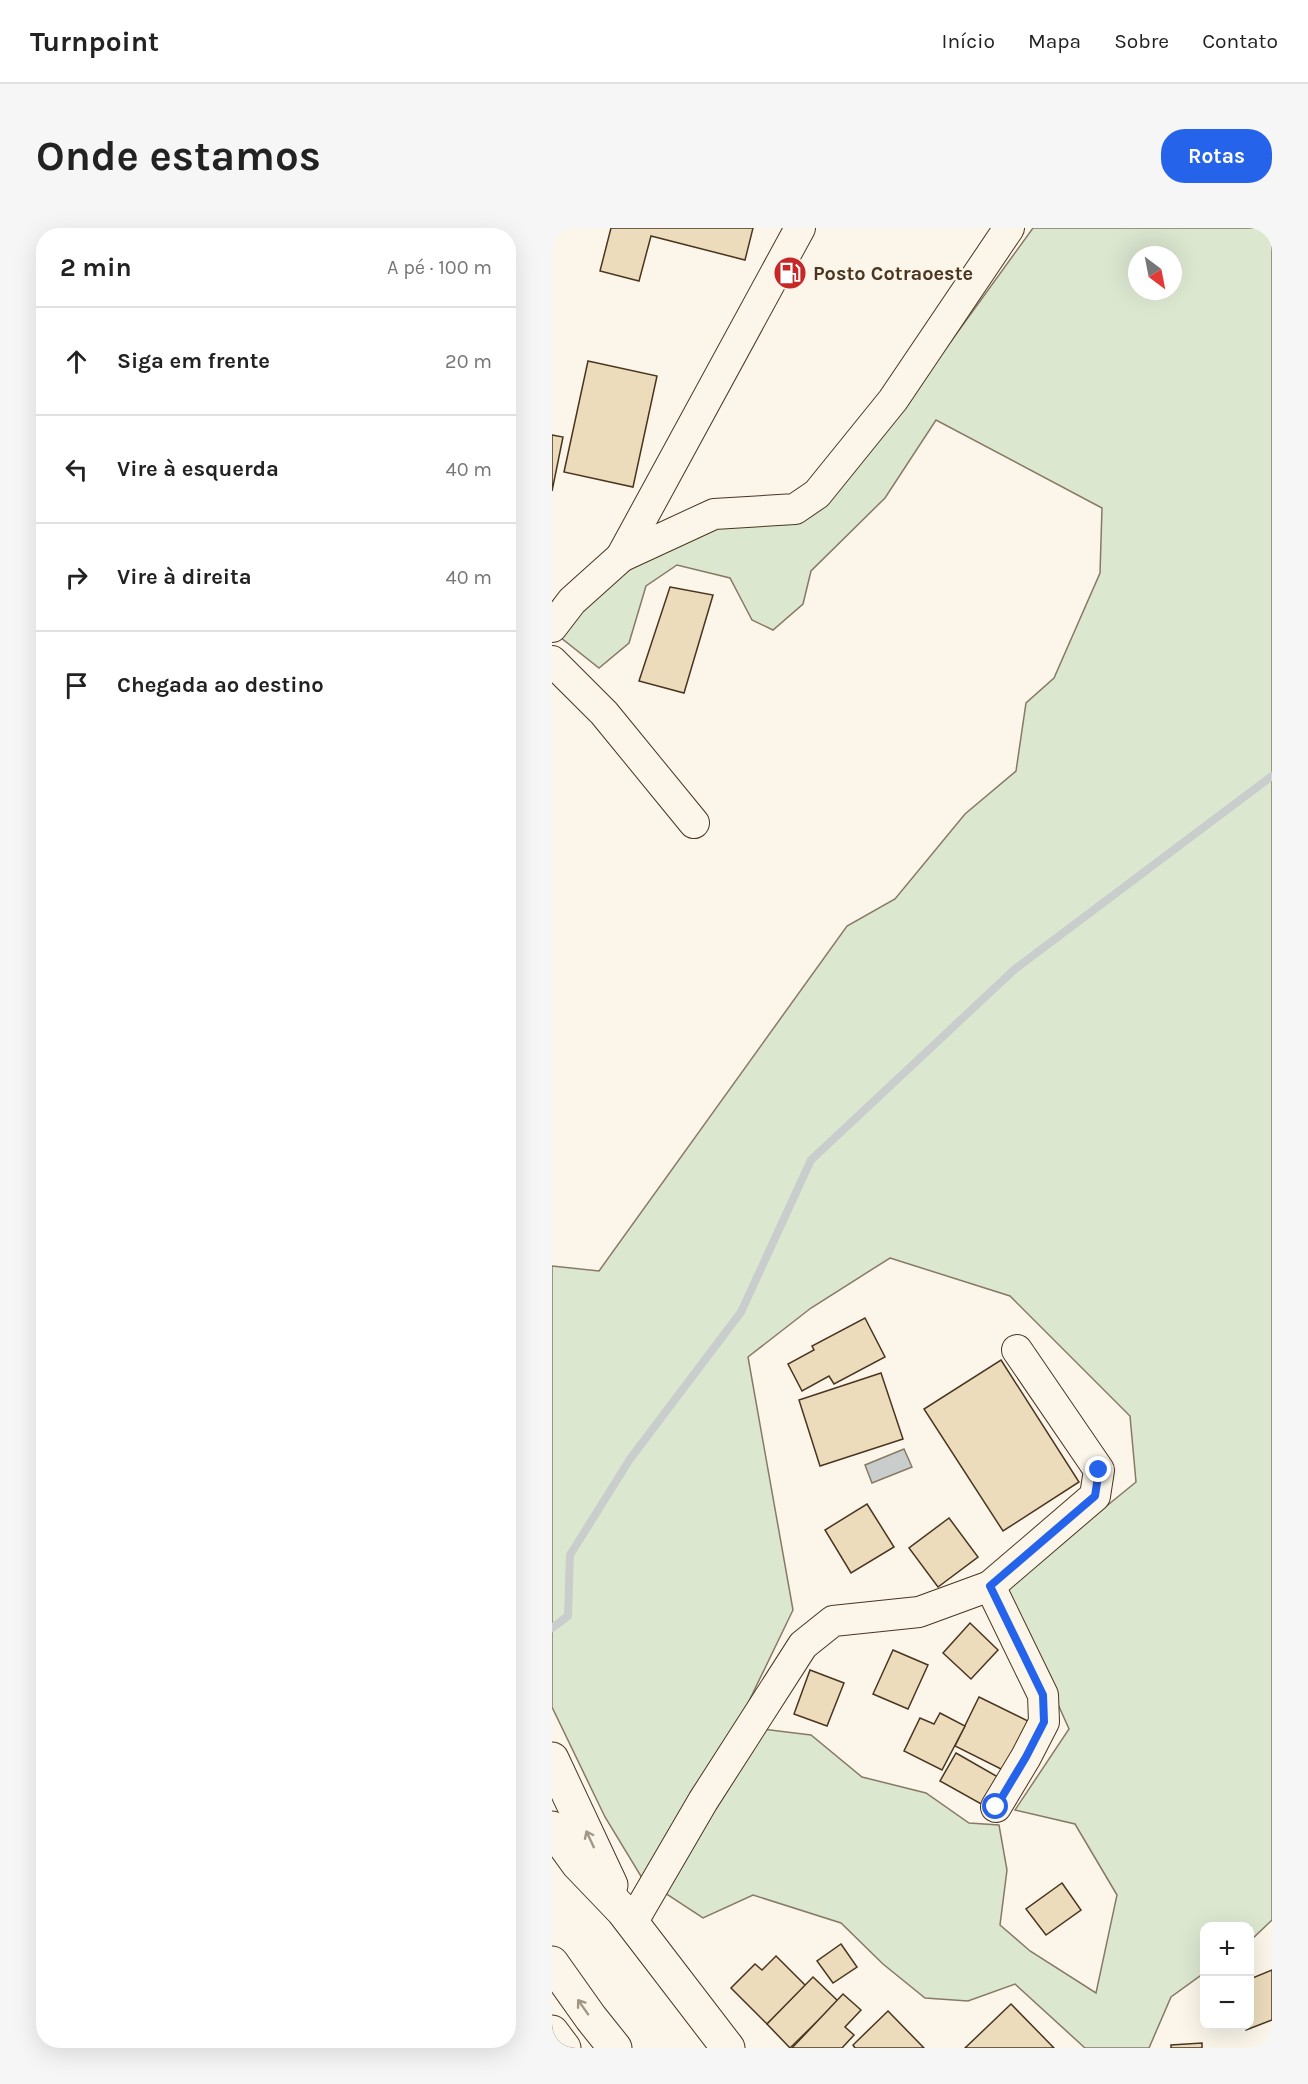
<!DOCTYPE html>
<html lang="pt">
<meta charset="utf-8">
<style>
:root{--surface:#fff;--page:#f6f6f6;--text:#222;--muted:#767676;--line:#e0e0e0;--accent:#2563eb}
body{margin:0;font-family:Karla,sans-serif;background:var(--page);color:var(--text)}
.controls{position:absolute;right:18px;bottom:18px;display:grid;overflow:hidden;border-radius:12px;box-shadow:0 6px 24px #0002}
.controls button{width:54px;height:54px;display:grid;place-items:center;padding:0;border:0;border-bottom:2px solid var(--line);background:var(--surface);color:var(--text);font:30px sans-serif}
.compass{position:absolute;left:576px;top:18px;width:54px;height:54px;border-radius:50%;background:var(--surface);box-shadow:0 6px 24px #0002;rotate:148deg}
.stop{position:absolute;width:18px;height:18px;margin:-14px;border:4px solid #2563eb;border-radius:50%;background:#fff}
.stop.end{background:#2563eb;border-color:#fff;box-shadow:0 2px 6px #0008}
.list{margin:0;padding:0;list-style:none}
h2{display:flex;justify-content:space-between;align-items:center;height:78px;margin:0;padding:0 24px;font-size:26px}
h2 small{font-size:20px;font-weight:400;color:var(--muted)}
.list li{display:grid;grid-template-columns:39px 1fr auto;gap:18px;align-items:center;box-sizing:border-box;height:108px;padding:0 24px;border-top:2px solid var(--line)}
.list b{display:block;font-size:22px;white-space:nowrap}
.list em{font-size:20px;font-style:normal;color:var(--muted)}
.icon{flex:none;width:33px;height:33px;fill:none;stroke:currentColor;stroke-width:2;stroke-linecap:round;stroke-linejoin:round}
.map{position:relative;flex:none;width:720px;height:1820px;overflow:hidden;border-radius:24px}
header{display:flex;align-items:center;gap:36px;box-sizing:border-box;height:84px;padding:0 30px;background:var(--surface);border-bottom:2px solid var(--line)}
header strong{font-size:28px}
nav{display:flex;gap:33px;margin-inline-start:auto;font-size:21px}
.intro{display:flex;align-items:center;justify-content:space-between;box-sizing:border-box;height:144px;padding:0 36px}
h1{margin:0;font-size:42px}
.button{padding:15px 27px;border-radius:24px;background:var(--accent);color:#fff;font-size:21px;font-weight:700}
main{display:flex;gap:36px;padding:0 36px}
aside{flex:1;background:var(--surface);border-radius:24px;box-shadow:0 6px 24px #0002}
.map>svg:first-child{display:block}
.green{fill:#dce7d0;stroke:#887966;stroke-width:1.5;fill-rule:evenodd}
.water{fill:#c9cecd;stroke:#887966;stroke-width:1.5}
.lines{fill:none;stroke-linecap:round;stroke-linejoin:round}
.stream{stroke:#c9cecd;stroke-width:8}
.building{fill:#ecdcbc;stroke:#4a3520;stroke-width:1.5}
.minor-casing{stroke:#4a3520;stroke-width:32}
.major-casing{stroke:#4a3520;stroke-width:35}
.highway-casing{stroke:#4a3520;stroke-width:35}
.minor{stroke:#fbf6e9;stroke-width:30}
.major{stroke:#fbf6e9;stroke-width:33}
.highway{stroke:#fbf6e9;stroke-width:33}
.oneway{stroke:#a29684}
.route{stroke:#2563eb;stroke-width:8}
.labels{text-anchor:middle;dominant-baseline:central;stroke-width:4.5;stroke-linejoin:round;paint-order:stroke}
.poi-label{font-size:20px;font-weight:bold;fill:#4a3520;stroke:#fbf6e9;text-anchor:start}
</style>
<header>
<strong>Turnpoint</strong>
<nav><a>Início</a><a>Mapa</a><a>Sobre</a><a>Contato</a></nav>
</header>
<div class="intro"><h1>Onde estamos</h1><a class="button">Rotas</a></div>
<main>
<aside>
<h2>2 min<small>A pé · 100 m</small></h2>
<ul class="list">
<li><svg class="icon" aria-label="ahead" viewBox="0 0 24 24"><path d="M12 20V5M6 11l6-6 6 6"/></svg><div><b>Siga em frente</b></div><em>20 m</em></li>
<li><svg class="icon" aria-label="left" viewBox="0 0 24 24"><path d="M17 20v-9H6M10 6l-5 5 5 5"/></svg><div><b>Vire à esquerda</b></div><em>40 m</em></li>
<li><svg class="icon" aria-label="right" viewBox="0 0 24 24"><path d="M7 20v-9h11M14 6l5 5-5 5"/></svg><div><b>Vire à direita</b></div><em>40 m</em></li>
<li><svg class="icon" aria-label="arrive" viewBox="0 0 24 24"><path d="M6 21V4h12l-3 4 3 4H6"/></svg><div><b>Chegada ao destino</b></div></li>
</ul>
</aside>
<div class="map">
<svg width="720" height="1820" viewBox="0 0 720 1820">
<rect width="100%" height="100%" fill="#fbf6e9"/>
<path class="green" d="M481,0h239v1692l-22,21v-15h-46v47l-33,24 -22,51h-64l-70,-64 -47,17 -43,-3 -42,-34 -42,-41 -88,-28 -50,23 -61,-40 -37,-61 -53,-110v-441l47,5 248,-345 48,-27 70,-85 51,-43 10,-68 28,-25 46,-105 2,-65 -166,-88 -51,78 -74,73 -8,33 -30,26 -21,-10 -22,-42 -53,-13 -31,21 -17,57 -30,25 -39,-31 17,-28 51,-42 83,-44 94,-10 102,-111zM585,27h36v36h-36zM338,1030l120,38 120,120 6,66 -130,106 63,141 -54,81 60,14 42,71 -21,98 -66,-42 -30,-26 7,-55 -8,-45 -30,-2 -43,-30 -64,-16 -51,-42 -74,-9 56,-116 -45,-253 63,-49z"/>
<path class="water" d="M352,1221l8,18 -40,16 -7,-18z"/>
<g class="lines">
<path class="stream" d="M0,1400l16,-12 2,-61 60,-96 111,-147 70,-152 204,-191 257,-193"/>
</g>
<g class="building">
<path d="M59,0h142l-8,32 -94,-24 -12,45 -39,-10z"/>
<path d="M36,133l69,15 -24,111 -69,-15z"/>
<path d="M0,207l11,2 -11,54z"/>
<path d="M118,359l43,8 -29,98 -45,-12z"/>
<path d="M313,1090l20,39 -51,27 -5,-8 -27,15 -14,-27 26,-14 -2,-4z"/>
<path d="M449,1132l78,122 -76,49 -79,-122z"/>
<path d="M329,1145l22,66 -83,27 -21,-66z"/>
<path d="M315,1276l27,43 -43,26 -26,-43z"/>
<path d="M397,1290l29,39 -40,30 -29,-39z"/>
<path d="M418,1395l28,27 -27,29 -28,-26z"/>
<path d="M341,1422l35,15 -20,44 -35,-15z"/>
<path d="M258,1442l34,13 -17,43 -33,-12z"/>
<path d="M427,1469l49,24 -25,49 -48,-24z"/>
<path d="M388,1485l25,13 -23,44 -38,-19 16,-33 14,6z"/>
<path d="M404,1525l42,24 -15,28 -43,-24z"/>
<path d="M510,1655l19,27 -35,25 -20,-26z"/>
<path d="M289,1716l16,23 -24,16 -16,-22z"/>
<path d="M224,1728l30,30 -39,38 -36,-36 24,-24 7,6z"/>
<path d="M720,1742v50l-26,10 -2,-4h6v-47z"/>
<path d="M261,1749l25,24 -48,47 -23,-24z"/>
<path d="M291,1766l18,16 -16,17 9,8 -12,13h-50z"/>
<path d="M459,1776l43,44h-89z"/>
<path d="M336,1783l36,37h-69l-2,-3z"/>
<path d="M650,1815v5h-31v-3z"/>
</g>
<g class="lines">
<defs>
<g id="minor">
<path d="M69,329l179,-329"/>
<path d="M0,399l20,-26 49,-44 93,-43 81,-5 22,-15 76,-94 116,-172"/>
<path d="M0,433l52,52 90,110"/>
<path d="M438,1358l53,109 1,27 -18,35 -30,50"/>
<path d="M80,1695l71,-122 100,-156 30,-24 86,-9 71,-26 105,-90 4,-26 -82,-120"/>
</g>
<g id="major">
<path d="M0,1531l59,126"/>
<path d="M0,1600l26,36 45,47 105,137"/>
</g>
<g id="highway">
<path d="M0,1735l39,55 24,30"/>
<path d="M0,1804l12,16"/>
</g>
</defs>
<use href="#minor" class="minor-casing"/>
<use href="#major" class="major-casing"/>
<use href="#highway" class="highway-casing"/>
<use href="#minor" class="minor"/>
<use href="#major" class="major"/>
<use href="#highway" class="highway"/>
</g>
<defs><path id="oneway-shaft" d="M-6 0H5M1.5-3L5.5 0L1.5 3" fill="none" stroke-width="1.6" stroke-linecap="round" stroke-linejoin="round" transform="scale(1.5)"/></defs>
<g class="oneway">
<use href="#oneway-shaft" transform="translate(38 1611) rotate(-115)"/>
<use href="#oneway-shaft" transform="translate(31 1779) rotate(-125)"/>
</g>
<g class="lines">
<path class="route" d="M444,1579l30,-50 18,-35 -1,-27 -53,-109 105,-90 4,-26"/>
</g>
<defs>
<symbol id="fuel-disc" viewBox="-11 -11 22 22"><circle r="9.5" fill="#c62828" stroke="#fbf6e9"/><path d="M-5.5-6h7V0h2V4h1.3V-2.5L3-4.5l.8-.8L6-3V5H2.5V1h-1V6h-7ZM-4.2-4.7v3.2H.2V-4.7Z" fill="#fff"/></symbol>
</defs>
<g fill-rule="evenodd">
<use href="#fuel-disc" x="219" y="26" width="38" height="38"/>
</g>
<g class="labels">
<g class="poi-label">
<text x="261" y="45">Posto Cotraoeste</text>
</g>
</g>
</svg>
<div class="controls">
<button>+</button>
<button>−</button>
</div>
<svg class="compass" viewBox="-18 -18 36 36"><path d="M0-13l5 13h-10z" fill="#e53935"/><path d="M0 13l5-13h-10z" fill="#767676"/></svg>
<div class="stop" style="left:444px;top:1579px"></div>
<div class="stop end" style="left:547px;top:1242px"></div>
</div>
</main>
